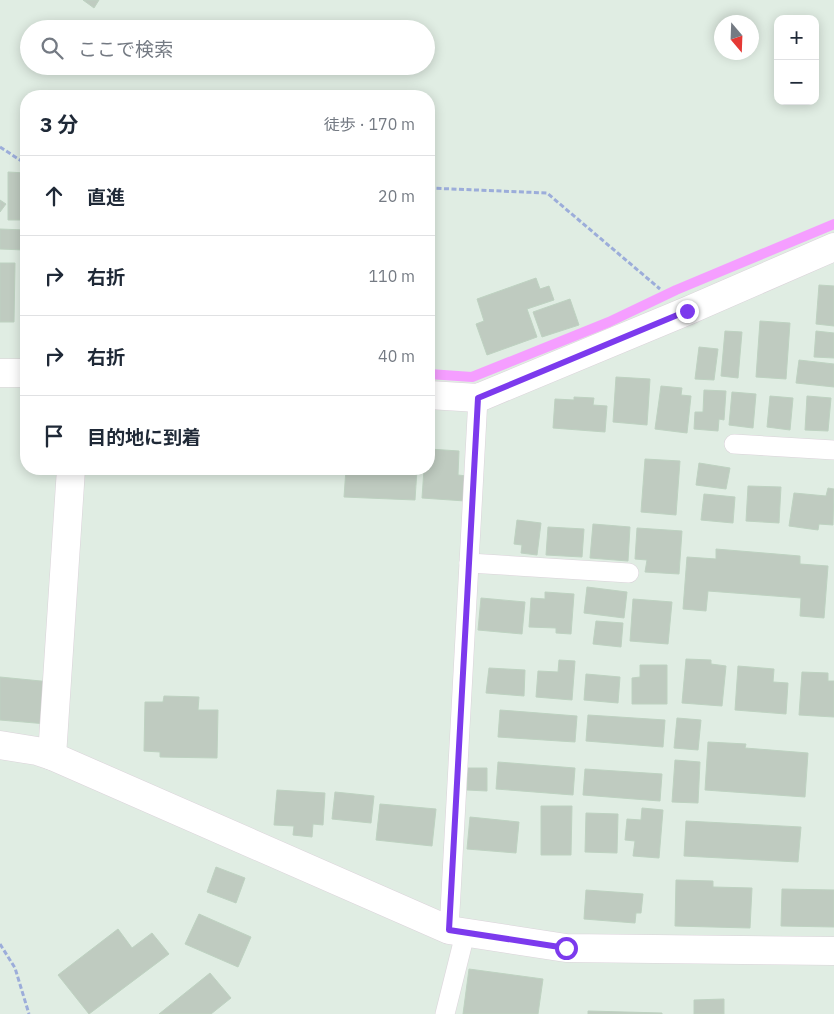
<!DOCTYPE html>
<html lang="ja">
<meta charset="utf-8">
<style>
:root{--surface:#fff;--page:#f2f2f3;--text:#1f2937;--muted:#747a83;--line:#e0e1e3}
body{margin:0;font-family:"IBM Plex Sans","Noto Sans JP",sans-serif;background:var(--page);color:var(--text)}
.controls{position:absolute;right:15px;top:15px;display:grid;overflow:hidden;border-radius:10px;box-shadow:0 2px 12px #0003}
.controls button{width:45px;height:45px;display:grid;place-items:center;padding:0;border:0;border-bottom:1px solid var(--line);background:var(--surface);color:var(--text);font:25px sans-serif}
.compass{position:absolute;left:714px;top:15px;width:45px;height:45px;border-radius:50%;background:var(--surface);box-shadow:0 2px 12px #0003;rotate:161deg}
.stop{position:absolute;width:15px;height:15px;margin:-11px;border:4px solid #7c3aed;border-radius:50%;background:#fff}
.stop.end{background:#7c3aed;border-color:#fff;box-shadow:0 1px 5px #0008}
.list{margin:0;padding:0;list-style:none}
h2{display:flex;justify-content:space-between;align-items:center;height:65px;margin:0;padding:0 20px;font-size:21px}
h2 small{font-size:16px;font-weight:400;color:var(--muted)}
.list li{display:grid;grid-template-columns:32px 1fr auto;gap:15px;align-items:center;box-sizing:border-box;height:80px;padding:0 20px;border-top:1px solid var(--line)}
.list b{display:block;font-size:19px;white-space:nowrap}
.list em{font-size:16px;font-style:normal;color:var(--muted)}
.icon{flex:none;width:28px;height:28px;fill:none;stroke:currentColor;stroke-width:2;stroke-linecap:round;stroke-linejoin:round}
.map{position:relative;flex:none;width:834px;height:1014px;overflow:hidden}
.search{position:absolute;background:var(--surface);box-shadow:0 2px 12px #0003;left:20px;top:20px;width:415px;height:55px;display:flex;align-items:center;gap:12px;box-sizing:border-box;padding:0 18px;border-radius:28px;color:var(--muted);font-size:19px}
.panel{position:absolute;background:var(--surface);box-shadow:0 2px 12px #0003;left:20px;top:90px;width:415px;height:385px;border-radius:20px}
.map>svg:first-child{display:block}
.lines{fill:none;stroke-linecap:round;stroke-linejoin:round}
.stream{stroke:#f59eff;stroke-width:10}
.building{fill:#bfcbc0;stroke:#bed2c1}
.lane-casing{stroke:#dbd3da;stroke-width:20}
.street-casing{stroke:#dbd3da;stroke-width:29}
.path{stroke:#9cadda;stroke-width:3;stroke-dasharray:5 2.5;stroke-linecap:butt}
.lane{stroke:#fff;stroke-width:19}
.street{stroke:#fff;stroke-width:28}
.route{stroke:#7c3aed;stroke-width:6}
</style>
<div class="map">
<svg width="834" height="1014" viewBox="0 0 834 1014">
<rect width="100%" height="100%" fill="#e0ede3"/>
<g class="lines">
<path class="stream" d="M429,374l43,3 137,-55 67,-32 158,-66"/>
</g>
<g class="building">
<path d="M83,0h16l-5,8z"/>
<path d="M8,172l18,1v47h-18z"/>
<path d="M0,200l6,4 -6,8z"/>
<path d="M0,229l25,1 -1,20 -24,-1z"/>
<path d="M0,263h15l-1,59h-14z"/>
<path d="M536,278l4,11 9,-3 5,14 -27,9 10,28 -50,18 -11,-31 8,-3 -7,-22z"/>
<path d="M819,285l15,1v40l-18,-2z"/>
<path d="M570,299l9,26 -37,12 -9,-25z"/>
<path d="M760,321l30,2 -4,56 -30,-2z"/>
<path d="M725,331l17,1 -4,46 -17,-2z"/>
<path d="M816,331l18,2v25l-20,-1z"/>
<path d="M699,347l19,2 -4,31 -19,-1z"/>
<path d="M799,360l35,4v23l-38,-4z"/>
<path d="M616,377l34,2 -3,46 -34,-3z"/>
<path d="M661,386l21,2 -1,7 10,1 -4,37 -32,-4z"/>
<path d="M704,390l22,1 -2,29 -5,-1 -1,12 -24,-2 1,-17h8z"/>
<path d="M732,392l24,2 -3,34 -24,-3z"/>
<path d="M770,396l23,2 -3,32 -23,-3z"/>
<path d="M807,396l24,2 -3,33 -23,-1z"/>
<path d="M574,397l20,1 -1,7 14,1 -2,26 -52,-4 2,-29 19,1z"/>
<path d="M429,449l30,2 -1,24 9,1 -2,25 -43,-3 2,-29h5z"/>
<path d="M645,459l35,2 -4,54 -35,-3z"/>
<path d="M699,463l31,5 -4,21 -30,-4z"/>
<path d="M346,469h71l-2,31 -71,-3z"/>
<path d="M748,486l33,1 -2,36 -33,-2z"/>
<path d="M828,488l6,1 -1,36 -14,-1 -1,6 -29,-4 5,-33 32,3z"/>
<path d="M704,494l31,3 -2,26 -32,-3z"/>
<path d="M517,520l24,3 -4,32 -16,-2 1,-8 -8,-1z"/>
<path d="M593,524l37,3 -2,34 -38,-3z"/>
<path d="M548,527l36,2 -2,28 -36,-2z"/>
<path d="M637,528l45,3 -3,43 -34,-2 2,-12 -12,-1z"/>
<path d="M716,549l84,7v8l28,2 -4,52 -24,-2 1,-18 -93,-7 -2,20 -23,-2 4,-52 29,2z"/>
<path d="M587,587l40,5 -3,26 -40,-5z"/>
<path d="M545,592l29,2 -3,40 -15,-1v-5l-27,-1 2,-29 14,1z"/>
<path d="M481,598l44,4 -3,32 -44,-4z"/>
<path d="M633,599l39,3 -4,42 -38,-3z"/>
<path d="M596,621l27,2 -2,24 -28,-3z"/>
<path d="M686,659l25,1v4l15,2 -4,40 -40,-3z"/>
<path d="M559,660l16,1 -3,39 -36,-3 2,-26 20,1z"/>
<path d="M640,665h27v39h-35v-26l8,-1z"/>
<path d="M738,666l36,3 -1,13 15,1 -2,31 -51,-4z"/>
<path d="M489,668l36,2 -1,26 -38,-3z"/>
<path d="M802,672l26,1v8h6v36l-35,-2z"/>
<path d="M586,674l34,3 -2,26 -34,-3z"/>
<path d="M0,677l51,5 -4,42 -47,-4z"/>
<path d="M164,696l35,1 -1,13h20l-1,48 -57,-1v-5l-16,-1 1,-49h18z"/>
<path d="M500,710l77,6 -2,26 -77,-5z"/>
<path d="M588,715l77,5 -2,27 -77,-6z"/>
<path d="M677,718l24,2 -3,30 -24,-2z"/>
<path d="M708,742l38,2 -1,4 63,5 -3,44 -100,-7z"/>
<path d="M675,760l25,2 -2,41 -26,-1z"/>
<path d="M498,762l77,6 -2,27 -77,-6z"/>
<path d="M468,768h19v23l-20,-1z"/>
<path d="M585,769l77,5 -2,27 -77,-6z"/>
<path d="M277,790l48,3 -2,32 -10,-1 -1,13 -19,-2 1,-9 -20,-1z"/>
<path d="M335,792l39,4 -3,27 -39,-4z"/>
<path d="M380,804l56,5 -4,37 -56,-6z"/>
<path d="M541,806h31l-1,49h-30z"/>
<path d="M642,808l21,2 -4,48 -26,-2 2,-15 -10,-1 2,-21 14,1z"/>
<path d="M586,813l32,1 -1,39 -32,-1z"/>
<path d="M470,817l49,5 -3,31 -49,-4z"/>
<path d="M686,821l115,6 -3,35 -114,-6z"/>
<path d="M216,867l29,11 -9,25 -29,-11z"/>
<path d="M676,880l37,1v6l39,1 -2,40 -75,-2z"/>
<path d="M782,889l52,1v37l-53,-1z"/>
<path d="M586,890l57,4 -2,19h-5l-1,10 -51,-4z"/>
<path d="M199,914l52,23 -13,30 -53,-23z"/>
<path d="M118,929l14,19 20,-15 17,21 -80,60 -31,-39z"/>
<path d="M469,969l74,10 -5,35h-75z"/>
<path d="M210,973l21,25 -20,16h-52z"/>
<path d="M724,999v15h-30v-14z"/>
<path d="M588,1011l74,2v1h-74z"/>
</g>
<g class="lines">
<defs>
<g id="lane">
<path d="M734,444l100,6"/>
<path d="M469,563l160,10"/>
<path d="M449,930l29,-532"/>
<path d="M445,1014l20,-80"/>
</g>
<g id="street">
<path d="M0,373h26"/>
<path d="M429,395l49,3 209,-87 147,-64"/>
<path d="M0,745l37,6 15,5 397,174 117,18 268,3"/>
<path d="M52,756l19,-287"/>
</g>
</defs>
<use href="#lane" class="lane-casing"/>
<use href="#street" class="street-casing"/>
<g class="path">
<path d="M0,147l26,17"/>
<path d="M429,188l118,5 113,96"/>
<path d="M0,944l15,24 14,46"/>
</g>
<use href="#lane" class="lane"/>
<use href="#street" class="street"/>
</g>
<g class="lines">
<path class="route" d="M566,948l-117,-18 29,-532 209,-87"/>
</g>
</svg>
<div class="controls">
<button>+</button>
<button>−</button>
</div>
<svg class="compass" viewBox="-18 -18 36 36"><path d="M0-13l5 13h-10z" fill="#e53935"/><path d="M0 13l5-13h-10z" fill="#747a83"/></svg>
<div class="stop" style="left:566px;top:948px"></div>
<div class="stop end" style="left:687px;top:311px"></div>
<div class="search"><svg class="icon" aria-label="search" viewBox="0 0 24 24"><circle cx="10" cy="10" r="6"/><path d="M15 15l6 6"/></svg>ここで検索</div>
<section class="panel">
<h2>3 分<small>徒歩 · 170 m</small></h2>
<ul class="list">
<li><svg class="icon" aria-label="ahead" viewBox="0 0 24 24"><path d="M12 20V5M6 11l6-6 6 6"/></svg><div><b>直進</b></div><em>20 m</em></li>
<li><svg class="icon" aria-label="right" viewBox="0 0 24 24"><path d="M7 20v-9h11M14 6l5 5-5 5"/></svg><div><b>右折</b></div><em>110 m</em></li>
<li><svg class="icon" aria-label="right" viewBox="0 0 24 24"><path d="M7 20v-9h11M14 6l5 5-5 5"/></svg><div><b>右折</b></div><em>40 m</em></li>
<li><svg class="icon" aria-label="arrive" viewBox="0 0 24 24"><path d="M6 21V4h12l-3 4 3 4H6"/></svg><div><b>目的地に到着</b></div></li>
</ul>
</section>
</div>
